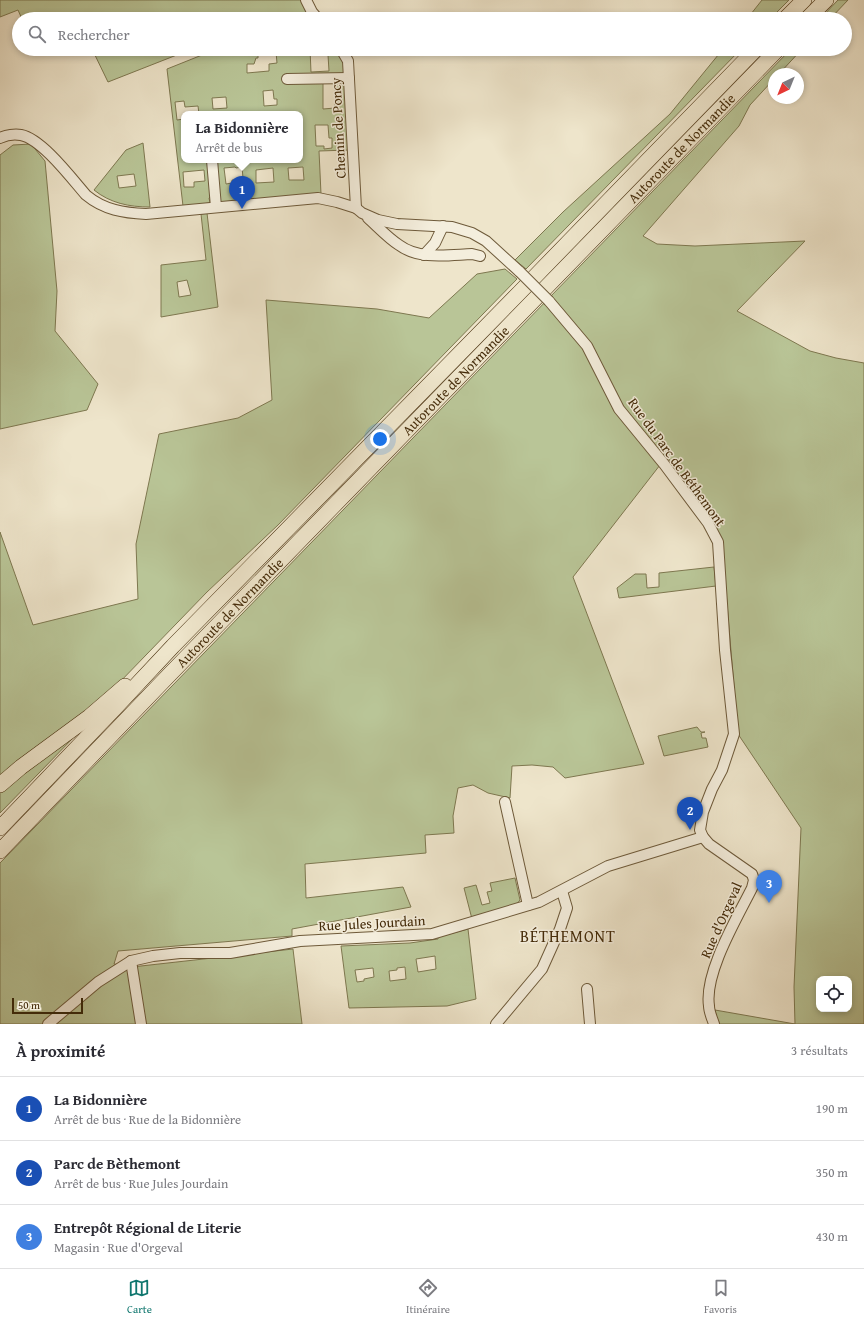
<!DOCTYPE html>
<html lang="fr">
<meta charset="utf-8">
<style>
:root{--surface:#fff;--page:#f2f2f3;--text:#2b2b33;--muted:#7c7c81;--line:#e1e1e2;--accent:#0f766e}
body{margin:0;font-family:"Gentium Book Plus",serif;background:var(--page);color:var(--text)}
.controls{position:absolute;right:12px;bottom:12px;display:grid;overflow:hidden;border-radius:8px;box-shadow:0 2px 6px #0003}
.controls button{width:36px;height:36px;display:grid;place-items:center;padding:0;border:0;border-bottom:1px solid var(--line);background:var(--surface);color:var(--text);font:20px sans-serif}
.compass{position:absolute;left:768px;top:68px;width:36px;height:36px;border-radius:50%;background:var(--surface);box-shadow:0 2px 6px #0003;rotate:223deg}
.scale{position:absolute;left:12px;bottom:10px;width:71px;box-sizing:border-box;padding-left:4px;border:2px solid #442b09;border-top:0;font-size:11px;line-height:14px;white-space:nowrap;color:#442b09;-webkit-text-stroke:3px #f4eedd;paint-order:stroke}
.you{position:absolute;left:380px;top:439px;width:14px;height:14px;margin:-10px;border:3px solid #fff;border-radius:50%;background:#1a73e8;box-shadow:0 0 0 6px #1a73e833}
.badge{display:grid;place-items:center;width:26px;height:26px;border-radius:50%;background:var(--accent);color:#fff;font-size:13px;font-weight:700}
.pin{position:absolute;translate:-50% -33px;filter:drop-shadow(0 1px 2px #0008)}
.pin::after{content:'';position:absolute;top:21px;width:14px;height:12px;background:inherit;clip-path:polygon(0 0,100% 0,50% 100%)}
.popup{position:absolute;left:181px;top:111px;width:122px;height:52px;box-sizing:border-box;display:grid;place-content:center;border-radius:8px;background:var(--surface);filter:drop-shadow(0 1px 3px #0005);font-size:13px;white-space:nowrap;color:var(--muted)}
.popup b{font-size:15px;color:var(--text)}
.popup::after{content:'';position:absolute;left:50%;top:100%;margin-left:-8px;border:8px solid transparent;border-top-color:var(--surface)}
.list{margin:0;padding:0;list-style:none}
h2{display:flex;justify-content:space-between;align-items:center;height:52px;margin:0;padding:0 16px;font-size:17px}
h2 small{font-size:13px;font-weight:400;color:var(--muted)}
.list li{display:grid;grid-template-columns:26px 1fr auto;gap:12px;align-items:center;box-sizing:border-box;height:64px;padding:0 16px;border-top:1px solid var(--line)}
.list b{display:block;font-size:15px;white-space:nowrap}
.list p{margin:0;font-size:13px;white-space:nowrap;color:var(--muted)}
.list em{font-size:13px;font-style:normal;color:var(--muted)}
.icon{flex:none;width:22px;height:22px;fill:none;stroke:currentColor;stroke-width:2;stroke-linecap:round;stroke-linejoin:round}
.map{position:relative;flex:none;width:864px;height:1024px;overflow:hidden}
.search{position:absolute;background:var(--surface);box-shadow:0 2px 6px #0003;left:12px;right:12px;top:12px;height:44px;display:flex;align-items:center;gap:10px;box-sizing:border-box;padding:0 14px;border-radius:22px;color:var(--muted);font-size:15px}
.sheet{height:244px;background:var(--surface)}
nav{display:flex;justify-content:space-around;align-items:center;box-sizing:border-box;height:56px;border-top:1px solid var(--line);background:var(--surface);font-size:11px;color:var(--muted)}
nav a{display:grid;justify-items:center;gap:2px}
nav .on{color:var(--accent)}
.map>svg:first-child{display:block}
.green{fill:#b9c597;stroke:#7e7850;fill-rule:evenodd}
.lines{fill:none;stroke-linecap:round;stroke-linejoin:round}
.minor-casing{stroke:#6e5a3a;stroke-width:12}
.highway-casing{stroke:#442b09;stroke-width:16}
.minor{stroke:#f4eedd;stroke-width:10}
.highway{stroke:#eee5cb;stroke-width:15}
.minor-bridge-casing{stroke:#6e5a3a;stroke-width:12;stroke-linecap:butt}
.minor-bridge{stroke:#f4eedd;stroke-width:10}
.labels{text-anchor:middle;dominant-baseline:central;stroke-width:3;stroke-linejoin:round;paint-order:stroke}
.street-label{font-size:14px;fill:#442b09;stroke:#f4eedd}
.quarter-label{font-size:16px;letter-spacing:1px;fill:#442b09;stroke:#f4eedd}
</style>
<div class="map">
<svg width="864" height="1024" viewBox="0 0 864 1024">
<rect width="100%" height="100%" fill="#eee5cb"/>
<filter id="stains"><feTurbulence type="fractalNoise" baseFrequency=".005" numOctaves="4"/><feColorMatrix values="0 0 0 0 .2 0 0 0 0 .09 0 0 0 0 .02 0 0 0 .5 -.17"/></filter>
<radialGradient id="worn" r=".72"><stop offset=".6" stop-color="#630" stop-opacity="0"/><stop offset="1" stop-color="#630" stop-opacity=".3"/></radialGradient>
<g class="green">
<path d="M0,0h303l11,19h-292l-4,-9 -18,7z"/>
<path d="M762,0h27l-19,19h-23z"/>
<path d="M838,0h10l-18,19h-10z"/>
<path d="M92,49h100l-84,33z"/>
<path d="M217,49h93l1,23 18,-1 -1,-16h-9v-6h18l9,15v11l-56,1 -3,-3 -5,6 6,6 2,-3 33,-1v28l12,-1v-27h11l3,69 -30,1 2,43 -101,8 -5,-42h85v-46h-101l-1,-8 -13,1 -1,-6 -9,1 2,18 7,-1v41h25l4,34 -4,4 1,5 -27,3 -16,-137zM276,52l1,11 -8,1v7l-22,2v-9h7l2,-6h2v-5zM273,90l1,9h3v6l-13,1 -1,-15zM226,97l1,11 -14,1 -1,-11zM315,125h13l1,13h3v10l-8,1v-3h-8zM235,167l1,1 6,-1 1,11 -7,1v1h-4v3l-6,1 -2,-16zM303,167l1,13h-15l-1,-12zM273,168l1,14 -18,1v-13zM204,170l1,11 -11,1v5h-10l-1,-15z"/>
<path d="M723,49h18l-215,220 -11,-9 48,-48 107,-98z"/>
<path d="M791,49h11l-23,25h-5v5l-24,26 -11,21 -96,110 14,8 38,2 110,-5 -68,70 73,40 26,7 28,5v661h-146l-3,-14 80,14 -1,-37 7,-159 -63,-94 -16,-189 -55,-89 -94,121 71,187 -79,14 -12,-11 -21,-2 -20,1 -2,32 -22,-5 -15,-8 -15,3 -5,28 1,17 -29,2 1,18 -121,11 1,34 97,-11 8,20 -119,22v7l-174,15 -4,13 18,3 161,-18 9,75h-302v-161zM819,979h30v30h-30z"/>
<path d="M143,143l7,64c-21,0 -40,-4 -56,-17l32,-40zM134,174l2,12 -17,2 -2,-12z"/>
<path d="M31,144l14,17 12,130 -2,40 43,53 -11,26 -87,19v-274l13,-10z"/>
<path d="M207,213l11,94 -57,10v-52l45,-5 -5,-46zM187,280l4,15 -12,2 -2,-15z"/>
<path d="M505,269l12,10 -239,246 -71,67 -91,94 -35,31 -81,61v-246l33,93 105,-26 -2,-55 23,-110 79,-16 34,-18 -6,-100 111,9 52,9 48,-44z"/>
<path d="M714,567l2,19 -97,12 -2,-10 18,-14h11l1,14 12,-1v-14z"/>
<path d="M697,727l4,5h4l-4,1 1,5h4l2,9 -44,9 -6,-20z"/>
<path d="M77,734l-77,79v-21z"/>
<path d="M515,878l5,22 -4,5 -44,14 -8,-31 12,-3 6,20 8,-2 -3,-11 5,-1 -2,-8z"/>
<path d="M468,929l8,70 -29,7 -98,2 -8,-62 69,-3 28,-4v-2zM435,956l1,13 -18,3 -2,-13zM405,967l1,12 -16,2 -1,-10 8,-1v-2zM373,968l1,9 -10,2v2l-7,1 -2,-12z"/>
</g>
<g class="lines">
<defs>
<g id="minor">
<path d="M306,0l6,12 6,7"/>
<path d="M341,49l7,12 8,147"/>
<path d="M287,79l62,-1"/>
<path d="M0,138c6,-3 15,-4 21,-3 21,4 51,44 65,60 18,15 38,18 60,19l172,-16 19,4 19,6 6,5 16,7 19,4 55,3 20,6 14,8 34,31"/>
<path d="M212,160l4,47"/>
<path d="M368,218c10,9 20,20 31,27 20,15 49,10 73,9l8,2"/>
<path d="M424,255l11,-12 8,-17"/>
<path d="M549,301l38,45 32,63 45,55 44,59 10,19 7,108 9,84 -12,36 -10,19 -9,23 -3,18 3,7 6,7 43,30 2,6 -2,8c-15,30 -48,85 -43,118 0,6 3,12 5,18"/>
<path d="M505,802l23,103"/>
<path d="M131,961l10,63"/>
<path d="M587,989l3,35"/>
<path d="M48,1024l50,-42 33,-21 22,-5 27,-3h50l70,-12 132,-7 107,-32 69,-36 95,-29"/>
<path d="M496,1024l46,-55 18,-40 7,-21 -5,-17"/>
</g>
<g id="highway">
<path d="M785,19l19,-19"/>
<path d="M807,19l19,-19"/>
<path d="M0,785l21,-18 68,-50 36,-31"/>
<path d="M0,828l115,-120 58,-62 347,-354 236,-243"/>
<path id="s1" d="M0,851l171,-178 607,-624"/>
</g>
</defs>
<use href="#minor" class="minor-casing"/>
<use href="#highway" class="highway-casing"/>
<use href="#minor" class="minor"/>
<use href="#highway" class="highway"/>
<defs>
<path id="minor-bridge" d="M520,272l29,29"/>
</defs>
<use href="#minor-bridge" class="minor-bridge-casing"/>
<use href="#minor-bridge" class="minor-bridge"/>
</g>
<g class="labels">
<g class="street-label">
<text transform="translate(338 128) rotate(-93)">Chemin de Poncy</text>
<text stroke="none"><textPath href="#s1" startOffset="979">Autoroute de Normandie</textPath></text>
<text stroke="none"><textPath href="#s1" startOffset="655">Autoroute de Normandie</textPath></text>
<text transform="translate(677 462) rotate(54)">Rue du Parc de Béthemont</text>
<text stroke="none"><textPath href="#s1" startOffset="331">Autoroute de Normandie</textPath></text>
<text transform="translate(721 920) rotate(-66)">Rue d'Orgeval</text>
<text transform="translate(372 923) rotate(-3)">Rue Jules Jourdain</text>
</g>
<g class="quarter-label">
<text x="568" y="936">BÉTHEMONT</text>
</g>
</g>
<rect width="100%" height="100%" filter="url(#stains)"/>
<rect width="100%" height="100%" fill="url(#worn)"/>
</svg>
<div class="controls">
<button><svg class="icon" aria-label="locate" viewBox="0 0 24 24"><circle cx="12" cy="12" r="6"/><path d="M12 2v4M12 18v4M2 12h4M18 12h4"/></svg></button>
</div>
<svg class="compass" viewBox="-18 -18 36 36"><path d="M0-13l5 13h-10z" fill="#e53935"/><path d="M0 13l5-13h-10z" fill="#7c7c81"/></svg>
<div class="scale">50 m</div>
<div class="you"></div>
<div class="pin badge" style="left:242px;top:209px;background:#1a4fb4">1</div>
<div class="popup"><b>La Bidonnière</b>Arrêt de bus</div>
<div class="pin badge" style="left:690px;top:830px;background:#1a4fb4">2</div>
<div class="pin badge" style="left:769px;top:903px;background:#3f7fe0">3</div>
<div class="search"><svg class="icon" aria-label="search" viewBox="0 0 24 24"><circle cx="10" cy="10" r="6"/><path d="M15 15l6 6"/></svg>Rechercher</div>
</div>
<section class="sheet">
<h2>À proximité<small>3 résultats</small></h2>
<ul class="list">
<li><span class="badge" style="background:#1a4fb4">1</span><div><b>La Bidonnière</b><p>Arrêt de bus · Rue de la Bidonnière</p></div><em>190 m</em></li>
<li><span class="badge" style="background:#1a4fb4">2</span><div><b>Parc de Bèthemont</b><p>Arrêt de bus · Rue Jules Jourdain</p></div><em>350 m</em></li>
<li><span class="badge" style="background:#3f7fe0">3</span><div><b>Entrepôt Régional de Literie</b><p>Magasin · Rue d'Orgeval</p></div><em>430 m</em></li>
</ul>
</section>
<nav>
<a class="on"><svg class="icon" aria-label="map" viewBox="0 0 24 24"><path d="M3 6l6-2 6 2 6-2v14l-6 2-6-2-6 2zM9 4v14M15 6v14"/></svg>Carte</a>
<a><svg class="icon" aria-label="directions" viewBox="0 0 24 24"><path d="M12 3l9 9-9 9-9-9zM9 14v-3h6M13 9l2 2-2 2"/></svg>Itinéraire</a>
<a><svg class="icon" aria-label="saved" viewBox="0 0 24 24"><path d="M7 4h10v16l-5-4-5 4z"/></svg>Favoris</a>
</nav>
